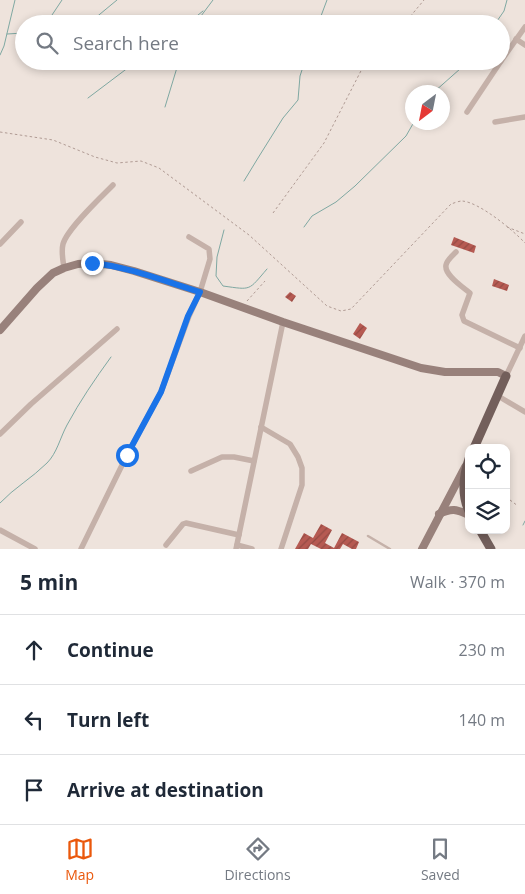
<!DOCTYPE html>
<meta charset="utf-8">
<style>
:root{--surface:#fff;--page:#f2f2f3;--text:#1f2937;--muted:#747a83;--line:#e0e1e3;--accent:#ea580c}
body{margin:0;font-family:"Open Sans",sans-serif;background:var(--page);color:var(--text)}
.controls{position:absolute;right:15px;bottom:15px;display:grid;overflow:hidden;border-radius:10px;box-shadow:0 2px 8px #0003}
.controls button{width:45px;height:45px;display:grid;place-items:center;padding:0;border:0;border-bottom:1px solid var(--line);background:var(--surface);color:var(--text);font:25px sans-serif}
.compass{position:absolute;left:405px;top:85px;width:45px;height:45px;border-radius:50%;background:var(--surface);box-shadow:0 2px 8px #0003;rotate:212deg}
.stop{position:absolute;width:15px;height:15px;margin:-11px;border:4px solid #1a73e8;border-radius:50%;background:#fff}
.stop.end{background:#1a73e8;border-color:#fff;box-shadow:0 1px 5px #0008}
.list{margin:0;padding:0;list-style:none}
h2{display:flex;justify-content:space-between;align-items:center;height:65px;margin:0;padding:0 20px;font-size:21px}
h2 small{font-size:16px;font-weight:400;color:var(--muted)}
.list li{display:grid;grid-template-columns:32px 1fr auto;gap:15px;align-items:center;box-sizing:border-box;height:70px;padding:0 20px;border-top:1px solid var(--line)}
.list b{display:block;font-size:19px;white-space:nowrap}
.list em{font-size:16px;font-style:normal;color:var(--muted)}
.icon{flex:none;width:28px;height:28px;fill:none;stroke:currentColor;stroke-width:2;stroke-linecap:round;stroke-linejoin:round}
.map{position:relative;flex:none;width:525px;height:549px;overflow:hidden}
.search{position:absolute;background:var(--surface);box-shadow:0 2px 8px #0003;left:15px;right:15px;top:15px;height:55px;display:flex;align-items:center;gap:12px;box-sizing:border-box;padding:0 18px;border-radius:28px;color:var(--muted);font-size:19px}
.sheet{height:275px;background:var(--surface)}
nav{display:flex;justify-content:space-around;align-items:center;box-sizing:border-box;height:70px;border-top:1px solid var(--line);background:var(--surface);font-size:14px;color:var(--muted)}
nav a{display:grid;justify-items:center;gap:2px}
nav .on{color:var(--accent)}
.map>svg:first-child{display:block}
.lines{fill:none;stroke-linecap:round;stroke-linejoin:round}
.stream{stroke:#7fa8a2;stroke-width:1}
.building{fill:url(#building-hatch)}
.path{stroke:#b09b94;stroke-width:1;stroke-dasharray:2.5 2.5;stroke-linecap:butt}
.service{stroke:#c5b1a9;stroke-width:2.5}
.minor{stroke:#c5b1a9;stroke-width:5.5}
.secondary{stroke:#98817b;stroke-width:8}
.primary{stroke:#735f5b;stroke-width:9}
.route{stroke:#1a73e8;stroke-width:6}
</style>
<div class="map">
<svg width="525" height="549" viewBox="0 0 525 549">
<defs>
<pattern id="building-hatch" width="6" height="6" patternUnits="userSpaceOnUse" patternTransform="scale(1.25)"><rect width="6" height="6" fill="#b65a52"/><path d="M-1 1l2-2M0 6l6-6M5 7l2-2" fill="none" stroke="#954b44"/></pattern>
</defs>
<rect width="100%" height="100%" fill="#eee3dc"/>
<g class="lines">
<g class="stream">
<path d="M46,24l16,-24"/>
<path d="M88,24l29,-24"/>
<path d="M187,24l16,-13"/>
<path d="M195,24l18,-24"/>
<path d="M318,24l9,-24"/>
<path d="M495,24l9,-13 3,-11"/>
<path d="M7,34l17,-1"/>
<path d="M0,55l4,-9 11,-46"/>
<path d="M434,92l35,-31"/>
<path d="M88,98l49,-37"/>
<path d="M165,107l14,-46"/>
<path d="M244,181l14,-23 25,-40 15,-18 2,-24 5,-15"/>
<path d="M304,227l8,-11 24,-14 19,-16 51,-50 8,-14"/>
<path d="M224,230l-7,27 -1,19 7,10c29,4 25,5 44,-17"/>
<path d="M0,503c14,-15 32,-25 47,-40 10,-10 13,-25 20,-38 13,-24 28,-46 44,-68"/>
<path d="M523,525l2,-4"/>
</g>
</g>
<g class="building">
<path d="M454,237l22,9 -2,7 -23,-8z"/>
<path d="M494,279l15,6 -2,6 -15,-5z"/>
<path d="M290,292l6,4 -4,6 -7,-5z"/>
<path d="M360,323l7,5 -7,11 -7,-5z"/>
<path d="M321,524l11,6 -7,13 9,5 8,-15 17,9 -3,7h-4l-9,-5 -3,5h-19l-10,-5 -3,5h-13l9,-16 9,5z"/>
</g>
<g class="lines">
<g class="path">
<path d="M404,24l20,-24"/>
<path d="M0,132l53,8 42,17 22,6 24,-2 18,7 90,67 78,71 14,5 10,-2 100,-105c3,-1 8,-3 11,-3 17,1 51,29 63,42"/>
<path d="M273,213l51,-70 42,-82"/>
<path d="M507,227l18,7"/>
<path d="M247,301l18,-20"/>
<path d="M506,497l12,9"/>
</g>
<path class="service" d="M368,536l22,13"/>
<g class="minor">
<path d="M516,39l9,6"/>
<path d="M501,61l24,-34"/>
<path d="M467,112l34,-51"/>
<path d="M495,122l30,-5"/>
<path d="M0,244l21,-22"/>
<path d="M456,252c-4,4 -9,8 -10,13 -2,10 17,22 24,28l-8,22 2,6 56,27"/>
<path d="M64,268c-1,-8 -3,-16 -1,-24 4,-15 38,-47 50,-59"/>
<path d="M506,376l19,-40"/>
<path d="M498,396l27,16"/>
<path d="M261,427l29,17 8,13 4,11v17l-21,64"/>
<path d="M0,434l31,-30 86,-75"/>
<path d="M191,471l31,-14h12l20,4"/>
<path d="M0,530l35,19"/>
<path d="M166,545l17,-21 3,-1 53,12"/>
<path d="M237,545l15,4"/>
<path d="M81,549l46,-94 34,-63 28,-76 11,-24 10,-33 -1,-10 -20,-12"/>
<path d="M236,549l47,-227"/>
</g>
<g class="secondary">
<path d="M0,330l37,-42 16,-15 11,-5 14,-4 14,-1 19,2 23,6 66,21 83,30 138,46 24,4h53l8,4"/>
<path d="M439,514c13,-6 17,-5 30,1"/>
<path d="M422,549l43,-82"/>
</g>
<g class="primary">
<path d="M474,448l32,-72"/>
<path d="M469,459c-6,18 -8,35 0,52"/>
<path d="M480,530l11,19"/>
</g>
</g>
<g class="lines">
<path class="route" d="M92,263c37,4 72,18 108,29l-12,24 -27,76 -34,63"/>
</g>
</svg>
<div class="controls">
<button><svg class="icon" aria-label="locate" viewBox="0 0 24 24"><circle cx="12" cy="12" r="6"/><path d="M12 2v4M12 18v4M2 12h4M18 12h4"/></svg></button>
<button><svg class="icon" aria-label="layers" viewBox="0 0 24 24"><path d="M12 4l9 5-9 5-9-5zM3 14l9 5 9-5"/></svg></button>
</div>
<svg class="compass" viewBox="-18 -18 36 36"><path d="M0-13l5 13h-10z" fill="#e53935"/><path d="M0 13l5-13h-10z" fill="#747a83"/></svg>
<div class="stop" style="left:127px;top:455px"></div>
<div class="stop end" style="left:92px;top:263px"></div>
<div class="search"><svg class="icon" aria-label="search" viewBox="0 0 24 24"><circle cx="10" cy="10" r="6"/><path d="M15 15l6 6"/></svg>Search here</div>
</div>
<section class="sheet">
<h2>5 min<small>Walk · 370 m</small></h2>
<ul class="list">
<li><svg class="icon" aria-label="ahead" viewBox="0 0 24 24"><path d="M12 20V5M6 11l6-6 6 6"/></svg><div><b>Continue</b></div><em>230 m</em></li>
<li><svg class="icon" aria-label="left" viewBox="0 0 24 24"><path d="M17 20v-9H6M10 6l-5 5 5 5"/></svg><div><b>Turn left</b></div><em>140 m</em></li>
<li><svg class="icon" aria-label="arrive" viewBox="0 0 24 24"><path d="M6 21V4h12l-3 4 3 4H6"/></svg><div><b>Arrive at destination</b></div></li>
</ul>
</section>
<nav>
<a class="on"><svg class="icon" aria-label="map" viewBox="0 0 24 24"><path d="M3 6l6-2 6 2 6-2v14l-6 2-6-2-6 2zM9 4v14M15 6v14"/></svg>Map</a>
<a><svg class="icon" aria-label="directions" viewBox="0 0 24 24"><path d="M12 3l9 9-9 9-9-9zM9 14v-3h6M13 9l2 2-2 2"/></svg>Directions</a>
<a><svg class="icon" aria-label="saved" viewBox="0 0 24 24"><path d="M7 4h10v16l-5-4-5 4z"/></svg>Saved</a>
</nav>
